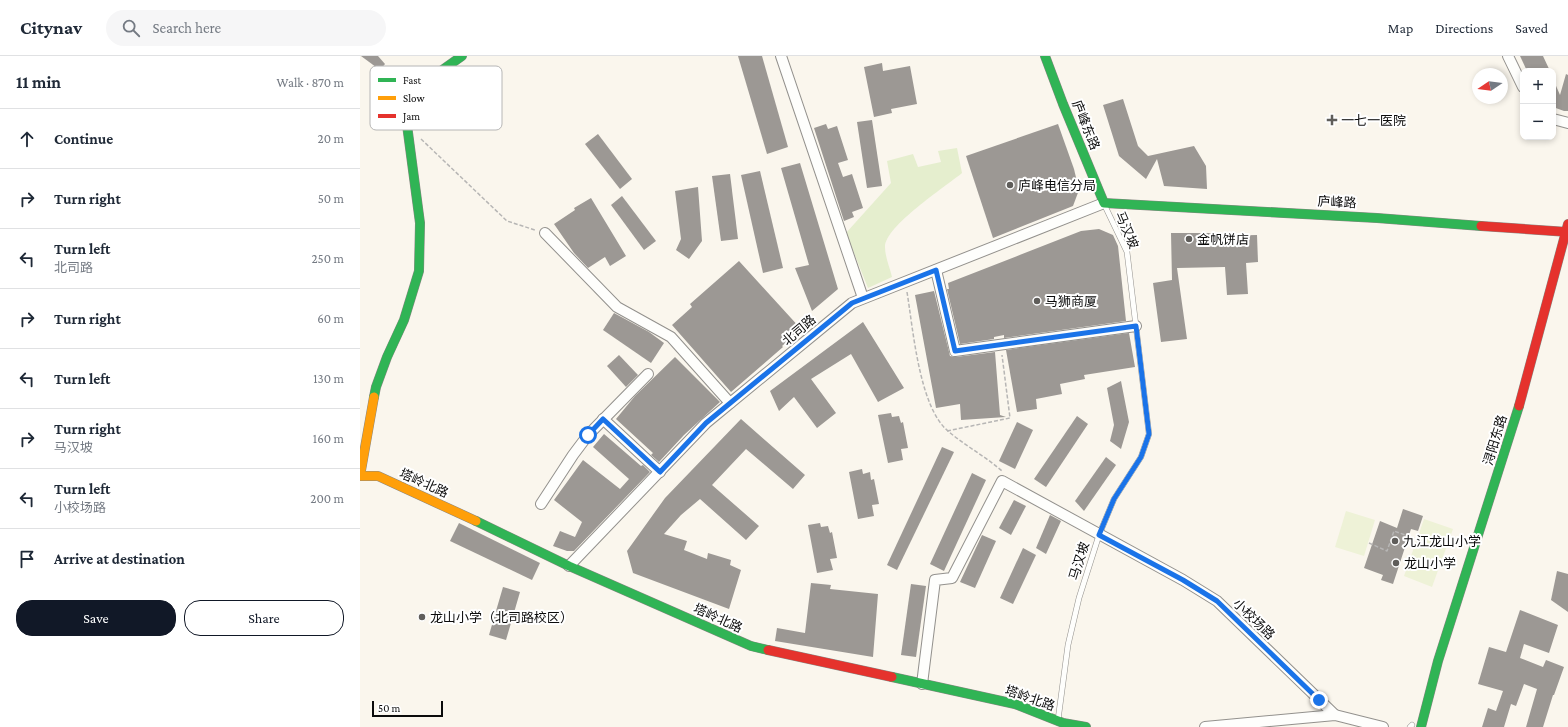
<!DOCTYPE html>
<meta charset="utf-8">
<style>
:root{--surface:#fff;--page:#f6f6f7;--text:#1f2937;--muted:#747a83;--line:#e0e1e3;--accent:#111827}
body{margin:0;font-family:"Crimson Pro","Noto Sans SC",serif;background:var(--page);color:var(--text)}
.controls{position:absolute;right:12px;top:12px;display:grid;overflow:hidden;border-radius:8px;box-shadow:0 2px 6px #0003}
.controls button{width:36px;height:36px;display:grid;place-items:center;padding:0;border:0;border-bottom:1px solid var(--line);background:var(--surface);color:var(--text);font:20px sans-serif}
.compass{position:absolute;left:1112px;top:12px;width:36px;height:36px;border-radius:50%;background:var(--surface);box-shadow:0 2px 6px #0003;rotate:257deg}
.scale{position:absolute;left:12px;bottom:10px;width:71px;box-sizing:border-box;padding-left:4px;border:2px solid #0b0b0b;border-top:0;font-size:11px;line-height:14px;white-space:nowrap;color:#0b0b0b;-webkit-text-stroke:3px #fff;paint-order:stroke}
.stop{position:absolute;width:12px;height:12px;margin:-9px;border:3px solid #1a73e8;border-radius:50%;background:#fff}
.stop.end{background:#1a73e8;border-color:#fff;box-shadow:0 1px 4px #0008}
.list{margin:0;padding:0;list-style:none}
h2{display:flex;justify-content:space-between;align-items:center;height:52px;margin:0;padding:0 16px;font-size:17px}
h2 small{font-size:13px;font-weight:400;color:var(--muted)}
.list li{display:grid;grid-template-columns:26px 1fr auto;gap:12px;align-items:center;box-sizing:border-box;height:60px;padding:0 16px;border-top:1px solid var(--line)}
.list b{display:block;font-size:15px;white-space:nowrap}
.list p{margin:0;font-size:13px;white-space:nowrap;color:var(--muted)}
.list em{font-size:13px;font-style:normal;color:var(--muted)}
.actions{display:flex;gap:8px;padding:12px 16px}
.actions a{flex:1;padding:9px 0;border:1px solid var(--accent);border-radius:16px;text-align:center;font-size:14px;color:var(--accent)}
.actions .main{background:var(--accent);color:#fff}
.icon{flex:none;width:22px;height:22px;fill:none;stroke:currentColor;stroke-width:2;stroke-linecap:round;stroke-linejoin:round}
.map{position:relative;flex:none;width:1208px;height:671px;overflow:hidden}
header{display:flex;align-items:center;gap:24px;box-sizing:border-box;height:56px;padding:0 20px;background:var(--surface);border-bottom:1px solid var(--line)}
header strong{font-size:19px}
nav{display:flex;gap:22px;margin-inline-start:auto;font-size:14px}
.search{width:280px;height:36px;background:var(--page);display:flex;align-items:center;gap:10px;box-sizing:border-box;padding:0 14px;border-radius:22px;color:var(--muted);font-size:15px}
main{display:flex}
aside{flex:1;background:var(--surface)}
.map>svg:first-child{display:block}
.green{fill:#e5eece}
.pitch{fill:#eef2d7}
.building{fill:#9c9894}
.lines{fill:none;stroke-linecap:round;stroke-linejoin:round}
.lane-casing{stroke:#93918d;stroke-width:6}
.street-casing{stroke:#93918d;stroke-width:12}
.fast-casing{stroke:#898783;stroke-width:10}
.slow-casing{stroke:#898783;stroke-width:10}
.jam-casing{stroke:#898783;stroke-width:10}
.path{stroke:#b7b6b5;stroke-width:1.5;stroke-dasharray:4 2;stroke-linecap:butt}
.lane{stroke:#fefefc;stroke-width:5}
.street{stroke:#fefefc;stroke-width:10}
.fast{stroke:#30b455;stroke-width:9}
.slow{stroke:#ff9f0a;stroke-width:9}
.jam{stroke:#e5322d;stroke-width:9}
.route{stroke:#1a73e8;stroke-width:5}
.poi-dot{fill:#5f5d5a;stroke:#fff;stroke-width:1.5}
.labels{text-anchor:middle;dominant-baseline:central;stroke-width:4;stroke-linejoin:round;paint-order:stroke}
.poi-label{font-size:13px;fill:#0b0b0b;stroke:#fff;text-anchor:start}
.street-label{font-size:13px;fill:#0b0b0b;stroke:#fff}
.key{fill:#fff;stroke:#b6b6b6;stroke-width:1}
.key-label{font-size:11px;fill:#0b0b0b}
</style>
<header>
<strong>Citynav</strong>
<div class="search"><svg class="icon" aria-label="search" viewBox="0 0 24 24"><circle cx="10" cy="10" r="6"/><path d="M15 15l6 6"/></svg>Search here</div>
<nav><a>Map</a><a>Directions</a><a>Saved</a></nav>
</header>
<main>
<aside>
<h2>11 min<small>Walk · 870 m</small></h2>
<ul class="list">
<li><svg class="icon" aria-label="ahead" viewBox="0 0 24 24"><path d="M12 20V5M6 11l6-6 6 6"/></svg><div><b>Continue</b></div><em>20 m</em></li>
<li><svg class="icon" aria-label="right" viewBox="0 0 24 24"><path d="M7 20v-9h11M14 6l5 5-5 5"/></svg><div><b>Turn right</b></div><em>50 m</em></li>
<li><svg class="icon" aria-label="left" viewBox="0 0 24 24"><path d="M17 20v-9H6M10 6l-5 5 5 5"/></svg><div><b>Turn left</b><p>北司路</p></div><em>250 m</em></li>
<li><svg class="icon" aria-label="right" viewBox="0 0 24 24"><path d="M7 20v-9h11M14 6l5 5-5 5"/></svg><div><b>Turn right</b></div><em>60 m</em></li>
<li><svg class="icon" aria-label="left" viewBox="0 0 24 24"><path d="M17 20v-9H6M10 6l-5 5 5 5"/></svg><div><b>Turn left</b></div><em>130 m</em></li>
<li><svg class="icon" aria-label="right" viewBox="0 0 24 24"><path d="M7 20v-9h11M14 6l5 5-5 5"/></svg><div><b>Turn right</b><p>马汉坡</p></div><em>160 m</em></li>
<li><svg class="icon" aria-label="left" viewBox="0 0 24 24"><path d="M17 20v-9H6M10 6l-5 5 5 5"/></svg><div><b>Turn left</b><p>小校场路</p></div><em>200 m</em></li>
<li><svg class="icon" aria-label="arrive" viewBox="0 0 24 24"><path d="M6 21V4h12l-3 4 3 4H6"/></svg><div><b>Arrive at destination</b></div></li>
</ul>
<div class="actions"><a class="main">Save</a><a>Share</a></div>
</aside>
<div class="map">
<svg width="1208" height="671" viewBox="0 0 1208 671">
<rect width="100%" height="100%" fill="#faf6ed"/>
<path class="green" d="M597,92l5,25c-17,14 -77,53 -77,74 0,10 5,21 7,30l-24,11 -22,-55 45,-50 -4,-22 26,-7 5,13 23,-5 -3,-11z"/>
<g class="pitch">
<path d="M986,455l29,9 -11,36 -29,-9z"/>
<path d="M1064,463l29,10 -21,58 -28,-11z"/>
</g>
<g class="building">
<path d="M1,0h17l7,8 -5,6z"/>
<path d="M378,0h24l26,91 -21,7z"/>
<path d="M1160,0h23l7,15h-23z"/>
<path d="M522,7l1,8 27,-5 7,38 -26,5 1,4 -18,4 -10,-50z"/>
<path d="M1206,18l2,1v36h-4l-11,-4v-28l7,16z"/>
<path d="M763,43l15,47 10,10 46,-10 12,20 1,23 -43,-3 -7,-27 -11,20 -27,-23 -16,-51z"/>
<path d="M512,64l10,66 -15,2 -10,-66z"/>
<path d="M466,68l2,5 9,-3 11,34 -10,3 5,14 9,-3 11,34 -11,4 2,5 -10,4 -30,-93z"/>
<path d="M698,68l16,45 5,21 -6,16 -80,32 -27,-82z"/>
<path d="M238,78l34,45 -12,10 -35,-45z"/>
<path d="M440,107l38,126 -26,22 -17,-43 14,-3 -28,-97z"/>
<path d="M400,115l23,97 -20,5 -22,-98z"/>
<path d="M370,118l8,65 -17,2 -9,-65z"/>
<path d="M338,131l4,54 -13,18 -13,-9 5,-11 -6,-48z"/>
<path d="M262,140l34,45 -12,9 -33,-45z"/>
<path d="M231,142l35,58 -16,10 -5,-9 -17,11 -14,-15 -20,-29 21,-14 -1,-2z"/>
<path d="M739,173l14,6 5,11 8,75 -122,17v-3l-10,2v2l-34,5 -13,-55h2l-1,-6 133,-52z"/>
<path d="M811,177h41v3l45,-1 1,27 -12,1 2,31 -21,1 -2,-28 -48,1 10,71 -26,3 -8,-59 19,-3z"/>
<path d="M379,205l62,68 -19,17 1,1 -52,45 -59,-67 20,-18 -2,-3z"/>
<path d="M574,235l16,65 6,1 39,-5 5,63 6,2 -45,3 -1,-16 -24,4 -21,-113z"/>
<path d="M254,257l35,19 15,11 -13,20 -48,-33z"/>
<path d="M503,266l41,66 -26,14 -27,-48 -40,25 25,34 -19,15 -23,-31 -15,14 -9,-20z"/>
<path d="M769,277l6,34 -51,8 1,4 -25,5 2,10 -26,5 1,10 -20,3 -11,-62z"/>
<path d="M259,299l19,20 -12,12 -19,-21z"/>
<path d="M315,301l45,45 -36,33 -25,27 -8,-7 2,-2 -37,-34 19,-23z"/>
<path d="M761,325l8,41 -8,27 -11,-8 4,-16 -7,-37z"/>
<path d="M531,357l1,4 7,-1 2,7 2,-1 5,26 -7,1 2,11 -15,3 -10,-48z"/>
<path d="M717,360l11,8 -42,63 -12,-8z"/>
<path d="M381,363l64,56 -12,14 -47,-40 -34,36 47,41 -13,14 -46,-41 -19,16 -17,19 23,7 -3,9 23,9 1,-6 23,7 -1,5 11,5 -12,39 -96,-36 -6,-22 38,-53z"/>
<path d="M657,366l16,8 -18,39 -16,-8z"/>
<path d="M244,378l37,32 2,-1 7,7 -76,79h-7l-14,-5 7,-15 15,6 7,-15 -28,-22 29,-40 37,29 9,-10 -36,-32z"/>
<path d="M582,391l12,5 -57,118 -10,-5z"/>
<path d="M746,401l10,8 -32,46 -9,-10z"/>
<path d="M502,413l1,5 7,-2 1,8 3,-1 5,25 -7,1 2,11 -16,3 -9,-47z"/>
<path d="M612,417l14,7 -42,91 -14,-7z"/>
<path d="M654,444l12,6 -15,29 -12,-7z"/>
<path d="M1043,453l20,7 -5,15 -7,-2 -18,55 -12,-4 2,-5 -19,-7 16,-47 17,7z"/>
<path d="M690,459l11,6 -15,33 -10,-6z"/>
<path d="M99,467l81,40 -8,17 -82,-39z"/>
<path d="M460,467l1,4 7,-1 2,7 2,-1 5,26 -7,1 3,11 -16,3 -9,-48z"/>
<path d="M622,479l14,6 -21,47 -15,-6z"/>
<path d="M663,492l13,7 -23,49 -13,-6z"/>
<path d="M1197,515l11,3v38l-17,-12z"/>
<path d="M451,527l20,2 -1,4 48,5 -5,63 -98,-16 2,-13 28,5z"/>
<path d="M551,528l15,2 -10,71 -15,-2z"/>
<path d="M143,531l17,5 -14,48 -17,-5z"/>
<path d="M1160,554l38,15 -9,28 -25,-9 -4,14 23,9 3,-7 18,7 -10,28h-1l-10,32h-17l11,-38 -13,-5 -8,22 -5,-2 -7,23h-22l6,-19 8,3 7,-20 -25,-7 11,-37 17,5z"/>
</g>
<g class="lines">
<defs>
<g id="lane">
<path d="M698,664l10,-75 11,-47 20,-63 15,-36 27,-42 8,-23 -22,-182 -23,-48"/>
<path d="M1050,671l2,-2"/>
</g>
<g id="street">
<path d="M421,0l82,242"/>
<path d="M1148,0l15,31"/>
<path d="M1193,63l15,4"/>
<path d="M185,177l72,74 54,30 59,66"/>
<path d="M576,214l19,81 181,-25"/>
<path d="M243,363l57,53"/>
<path d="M181,448l32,-49 15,-20 60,-61"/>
<path d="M209,510l137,-143 146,-120 252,-100"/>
<path d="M562,628l13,-104 17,-2 50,-97 181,99 34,21 118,114"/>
<path d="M845,671l130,-12 48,12"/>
</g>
<g id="fast">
<path d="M685,0l18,48 41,99 273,15 104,8"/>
<path d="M14,341l2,-10 11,-30 17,-37 15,-49 1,-48 -13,-98 3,-22 7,-15 45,-32"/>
<path d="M116,465l93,45 182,80 17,4"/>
<path d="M532,621l123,27 48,19 23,4"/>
<path d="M1061,671l17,-66 81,-255"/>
</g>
<path id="slow" d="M14,341l-14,79h18l98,45"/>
<g id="jam">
<path d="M1121,170l87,6"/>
<path d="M1159,350l49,-182"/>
<path d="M408,594l124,27"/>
</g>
</defs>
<use href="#lane" class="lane-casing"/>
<use href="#street" class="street-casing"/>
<use href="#fast" class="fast-casing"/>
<use href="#slow" class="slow-casing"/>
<use href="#jam" class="jam-casing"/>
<g class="path">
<path d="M61,83l86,82 28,9"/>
<path d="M547,236c6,36 12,115 41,139 16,14 37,25 54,40"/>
<path d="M587,375l63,-13 -8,-63"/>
<path d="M1009,487l18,8 7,-20 20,7"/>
</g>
<use href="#lane" class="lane"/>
<use href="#street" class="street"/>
<use href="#fast" class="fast"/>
<use href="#slow" class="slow"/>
<use href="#jam" class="jam"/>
</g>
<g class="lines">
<path class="route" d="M228,379l15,-16 57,53 46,-49 146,-120 84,-33 19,81 181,-25 13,108 -8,23 -27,42 -15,36 84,45 34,21 102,99"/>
</g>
<g class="poi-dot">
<path d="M970 58h4v4h4v4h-4v4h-4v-4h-4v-4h4z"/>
<circle cx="650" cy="129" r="4"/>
<circle cx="829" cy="183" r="4"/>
<circle cx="677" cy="245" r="4"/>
<circle cx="1035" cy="485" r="4"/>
<circle cx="1036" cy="507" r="4"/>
<circle cx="62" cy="561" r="4"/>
</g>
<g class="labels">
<g class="poi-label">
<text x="981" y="64">一七一医院</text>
<text x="658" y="129">庐峰电信分局</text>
<text x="837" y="183">金帆饼店</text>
<text x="685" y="245">马狮商厦</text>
<text x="1043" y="485">九江龙山小学</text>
<text x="1044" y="507">龙山小学</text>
<text x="70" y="561">龙山小学（北司路校区）</text>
</g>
<g class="street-label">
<text transform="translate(726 69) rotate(68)">庐峰东路</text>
<text transform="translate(977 146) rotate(3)">庐峰路</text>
<text transform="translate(767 174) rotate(67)">马汉坡</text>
<text transform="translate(439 274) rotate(-40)">北司路</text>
<text transform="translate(1135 384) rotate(-73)">浔阳东路</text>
<text transform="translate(64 427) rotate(24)">塔岭北路</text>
<text transform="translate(719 505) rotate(-73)">马汉坡</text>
<text transform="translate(358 562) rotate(24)">塔岭北路</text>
<text transform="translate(894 563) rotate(44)">小校场路</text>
<text transform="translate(670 642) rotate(19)">塔岭北路</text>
</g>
</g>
<rect x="10" y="10" width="132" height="64" rx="6" class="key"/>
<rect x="18" y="22" width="18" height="4" fill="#30b455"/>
<rect x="18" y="40" width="18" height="4" fill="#ff9f0a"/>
<rect x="18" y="58" width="18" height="4" fill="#e5322d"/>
<g class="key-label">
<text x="43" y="28">Fast</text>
<text x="43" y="46">Slow</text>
<text x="43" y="64">Jam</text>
</g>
</svg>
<div class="controls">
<button>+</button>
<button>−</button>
</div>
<svg class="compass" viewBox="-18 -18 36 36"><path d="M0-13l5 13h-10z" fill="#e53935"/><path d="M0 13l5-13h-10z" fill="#747a83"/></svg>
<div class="scale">50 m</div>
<div class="stop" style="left:228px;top:379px"></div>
<div class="stop end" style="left:959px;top:644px"></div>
</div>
</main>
